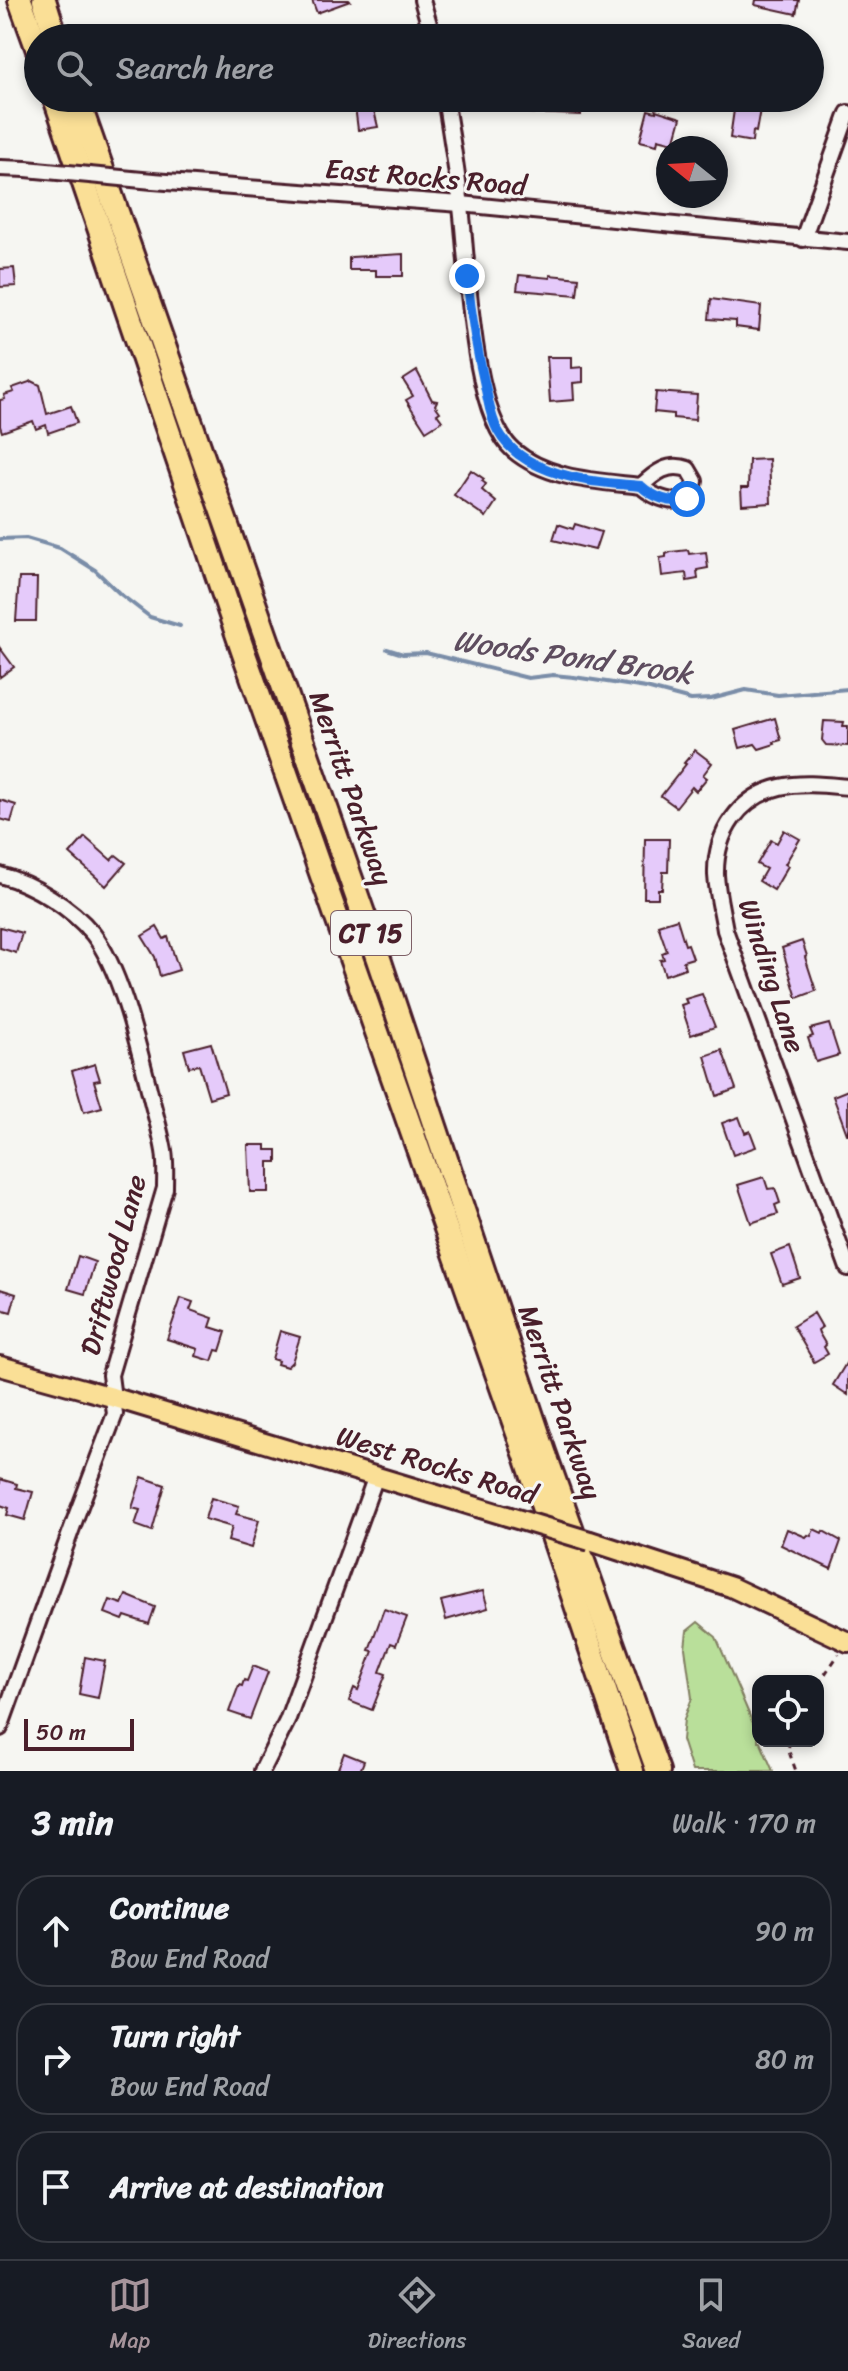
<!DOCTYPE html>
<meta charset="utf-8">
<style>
:root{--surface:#171b24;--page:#242831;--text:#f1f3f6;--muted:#9ea1a6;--line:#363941;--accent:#a6949b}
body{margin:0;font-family:Sriracha,sans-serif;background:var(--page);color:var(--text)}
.controls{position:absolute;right:24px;bottom:24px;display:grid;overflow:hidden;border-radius:16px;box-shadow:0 4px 12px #0003}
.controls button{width:72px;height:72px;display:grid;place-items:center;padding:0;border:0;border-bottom:2px solid var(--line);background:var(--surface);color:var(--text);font:40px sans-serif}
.compass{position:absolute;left:656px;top:136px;width:72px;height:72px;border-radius:50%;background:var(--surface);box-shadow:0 4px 12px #0003;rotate:288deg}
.scale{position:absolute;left:24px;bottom:20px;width:110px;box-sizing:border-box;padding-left:8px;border:4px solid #4a1f2b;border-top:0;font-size:22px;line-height:28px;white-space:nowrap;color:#4a1f2b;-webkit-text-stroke:6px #f6f6f2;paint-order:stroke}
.stop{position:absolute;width:24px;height:24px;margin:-18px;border:6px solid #1a73e8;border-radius:50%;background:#fff}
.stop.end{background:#1a73e8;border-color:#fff;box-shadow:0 2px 8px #0008}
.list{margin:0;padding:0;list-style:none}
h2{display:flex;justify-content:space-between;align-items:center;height:104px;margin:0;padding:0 32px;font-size:34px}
h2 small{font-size:26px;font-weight:400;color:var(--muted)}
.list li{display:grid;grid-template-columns:52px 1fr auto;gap:24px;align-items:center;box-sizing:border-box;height:112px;margin:0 16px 16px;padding:0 16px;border:2px solid var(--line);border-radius:32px}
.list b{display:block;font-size:30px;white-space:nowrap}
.list p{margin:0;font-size:26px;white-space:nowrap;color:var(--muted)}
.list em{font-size:26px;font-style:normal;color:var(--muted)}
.icon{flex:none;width:44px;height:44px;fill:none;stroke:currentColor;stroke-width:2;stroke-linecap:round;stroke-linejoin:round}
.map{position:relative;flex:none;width:848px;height:1771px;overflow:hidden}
.search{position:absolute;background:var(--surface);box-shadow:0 4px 12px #0003;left:24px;right:24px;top:24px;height:88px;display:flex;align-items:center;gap:20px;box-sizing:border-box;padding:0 28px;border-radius:44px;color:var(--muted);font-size:30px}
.sheet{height:488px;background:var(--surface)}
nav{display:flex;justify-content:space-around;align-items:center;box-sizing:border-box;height:112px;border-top:2px solid var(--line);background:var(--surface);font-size:22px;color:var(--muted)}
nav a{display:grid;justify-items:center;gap:4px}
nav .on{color:var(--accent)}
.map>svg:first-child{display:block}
.green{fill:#b9df9a;stroke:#827f62;stroke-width:2}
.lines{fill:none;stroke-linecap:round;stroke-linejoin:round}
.stream{stroke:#7a8da8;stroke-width:4}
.building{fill:#e5cafa;stroke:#4a1f2b;stroke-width:2}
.minor-casing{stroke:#4a1f2b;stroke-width:20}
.major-casing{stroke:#4a1f2b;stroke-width:24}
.highway-casing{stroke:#4a1f2b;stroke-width:28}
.path{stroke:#4a1f2b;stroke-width:3;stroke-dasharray:6 6;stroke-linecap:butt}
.minor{stroke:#f6f6f2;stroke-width:14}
.major{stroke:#fadf96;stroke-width:18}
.highway{stroke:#fadf96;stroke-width:22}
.minor-bridge-casing{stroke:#4a1f2b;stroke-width:20;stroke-linecap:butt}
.major-bridge-casing{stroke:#4a1f2b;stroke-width:24;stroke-linecap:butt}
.minor-bridge{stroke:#f6f6f2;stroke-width:14}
.major-bridge{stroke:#fadf96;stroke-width:18}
.route{stroke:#1a73e8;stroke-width:10}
.labels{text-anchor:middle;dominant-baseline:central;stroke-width:6;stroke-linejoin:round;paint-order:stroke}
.shield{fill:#f6f6f2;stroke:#7e6067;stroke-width:2}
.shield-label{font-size:26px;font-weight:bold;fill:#4a1f2b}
.street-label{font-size:28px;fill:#4a1f2b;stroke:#f6f6f2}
.water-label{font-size:30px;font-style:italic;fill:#5e4d5f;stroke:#f6f6f2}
</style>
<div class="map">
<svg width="848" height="1771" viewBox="0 0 848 1771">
<rect width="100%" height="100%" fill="#f6f6f2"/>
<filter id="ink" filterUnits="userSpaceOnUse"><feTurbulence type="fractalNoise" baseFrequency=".0125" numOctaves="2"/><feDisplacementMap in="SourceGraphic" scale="16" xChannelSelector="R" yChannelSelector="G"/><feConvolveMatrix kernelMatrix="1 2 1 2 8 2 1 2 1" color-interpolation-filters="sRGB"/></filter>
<g filter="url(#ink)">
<path class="green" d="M698,1622l18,15 42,98v6h2l13,30h-81l-10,-31 2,-21 8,-21 -7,-50 2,-17z"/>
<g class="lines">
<g class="stream">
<path d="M0,539l26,-1 34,10 35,22 24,23 31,24 30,9"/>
<path d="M387,649l16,5 23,-1 102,25 25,-3 21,2 72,11 45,12 20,-1 35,-9 32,5 70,-6"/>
</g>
</g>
<g class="building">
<path d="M312,0h37l1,1 -33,12z"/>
<path d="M756,0h43l-3,14 -41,-9z"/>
<path d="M354,98h17l7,29 -20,3z"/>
<path d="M529,98h53l-1,17 -52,-2z"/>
<path d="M738,98h24l-6,34 -3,-1 -1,11 -22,-4 5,-35h2z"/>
<path d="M648,110l8,2v-2l25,8 -7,25 -16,-4 -1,6 -17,-4z"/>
<path d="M403,254v22h-27v-6h-27v-12l2,-1z"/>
<path d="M14,268l2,18 -16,1v-18z"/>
<path d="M519,275l31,3v-3l29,3 -2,17 -60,-5z"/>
<path d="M711,299l50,7 -2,24 -23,-3v-6l-27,-2z"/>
<path d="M547,357h25v11l11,-1v15l-10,1 1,17 -24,2z"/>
<path d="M417,371l15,29 5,1 -2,4 5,7 -3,2 5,7 -16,10 -20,-31 7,-4 -10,-16z"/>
<path d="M32,381l8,4 7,29 24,-8 6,17 -29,10 -2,-8 -10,4 -3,-8 -31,11 -2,-6v-26l5,-1 -1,-4 10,-3 -2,-4z"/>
<path d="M656,392l41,3 -2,25 -22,-2v-4l-19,-2z"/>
<path d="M769,459l2,44 -29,2 -1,-17h7l1,-28z"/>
<path d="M471,470l13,9 -2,2 4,3 -4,6 14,12 -10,15 -32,-22z"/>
<path d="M558,524l15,5 2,-5 26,8 -6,18 -42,-10z"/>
<path d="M688,550l1,4 17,-2 2,16 -11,2 1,9 -11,2 -1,-8 -24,3 -2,-18 6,-1v-3l5,-2z"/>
<path d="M19,578h18l-1,43h-20z"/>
<path d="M0,648l14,19 -14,10z"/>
<path d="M775,718l6,22 -7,2 1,2 -16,5 -4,-5 -15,4 -5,-18z"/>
<path d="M824,721l20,1 -1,4h5v20l-22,-1 -4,-5z"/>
<path d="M695,750l17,13 -9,12 4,3 -11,13 -4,-4 -16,20 -15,-11 25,-32 -2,-1z"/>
<path d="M0,800l16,5 -5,17 -11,-3z"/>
<path d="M784,830l16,9 -15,25 3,2 -14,24 -15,-9 7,-12 -9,-5 14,-24 6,3z"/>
<path d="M85,837l26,23 5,-5 10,8 -20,23 -36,-32z"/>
<path d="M645,839h24l-1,33h-5l-1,17h-4v9h-14z"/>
<path d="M677,919l8,26 3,-1 5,14 -10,3 2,7 -20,7 -5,-15 4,-1 -2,-6 5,-2 -9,-26z"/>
<path d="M0,927l22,6 -6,20 -16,-5z"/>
<path d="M157,927l7,12 4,-2 11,33 -19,6 -5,-19 -13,-21z"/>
<path d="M802,941l5,15 -2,1 11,34 -19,7 -15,-50z"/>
<path d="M702,994l13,33 -24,8 -10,-30 6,-2 -2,-4z"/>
<path d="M829,1024l10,31 -23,7 -8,-24 5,-2 -3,-7z"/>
<path d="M211,1043l15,50 -17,5 -10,-33 -10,2 -5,-17z"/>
<path d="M722,1050l14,39 -19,7 -12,-40z"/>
<path d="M95,1064l5,16 -6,1 8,26 -18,5 -12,-41z"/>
<path d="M848,1090v44h-1l-14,-38z"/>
<path d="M739,1117l6,16 5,-2 6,16 -23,8 -11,-32z"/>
<path d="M248,1145h18v5h11v12h-8v30h-19z"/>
<path d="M764,1177l4,12 7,-1 5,15 -5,2 3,9 -27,9 -13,-38z"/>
<path d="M790,1247l10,31 -18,6 -11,-30z"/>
<path d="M78,1256l17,6 -10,32 -17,-5z"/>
<path d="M0,1289l16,5 -5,18 -11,-3z"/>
<path d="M181,1298l12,4 -3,8 23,8 -3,9 16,5 -6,19 -4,-1 -4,11 -16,-5 2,-7 -31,-10z"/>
<path d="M814,1313l8,14 -4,3 1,3 7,12 -2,2 4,7 -14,8 -21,-36z"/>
<path d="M280,1331l20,6 -8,25 -5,5 -10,-3 1,-3 -6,-2z"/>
<path d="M848,1360v35l-15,-10z"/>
<path d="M142,1477l23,8 -13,46 -17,-6 5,-15 -8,-2z"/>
<path d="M0,1479l17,5 -1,4 17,4 -8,28 -18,-5 2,-7 -9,-3z"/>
<path d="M211,1498l28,8 -3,8 23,6 -8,28 -23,-7 4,-14 -27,-8z"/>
<path d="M787,1529l19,8 2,-2 3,1 3,-7 8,4 1,-2 18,10 -10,28 -50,-24z"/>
<path d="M483,1591l5,17 -42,12 -5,-19z"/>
<path d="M126,1595l29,12 -6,17 -24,-8 -2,4 -18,-7 5,-13 12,4z"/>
<path d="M384,1609l23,8 -11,28 -5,-2 -11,29 6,2 -14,36 -23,-9 5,-13 4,2 15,-39 -4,-1z"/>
<path d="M85,1657l20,4 -7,37 -19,-4z"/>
<path d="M253,1666l15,6 -18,47 -21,-7 10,-27 3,1 2,-6 3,1z"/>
<path d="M344,1753l20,8 -4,10h-23z"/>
</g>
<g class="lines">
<defs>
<g id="minor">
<path d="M422,0l11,38"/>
<path d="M445,98c6,36 12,73 16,109 7,57 10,206 52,243 35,30 85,31 128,36 14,-13 27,-24 47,-17l7,12 -3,14c-16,12 -37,3 -51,-9"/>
<path d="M0,168l26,1"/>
<path d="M153,181l308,23 387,38"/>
<path d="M803,239l45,-126"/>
<path d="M848,787c-22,-2 -46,-5 -68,0 -41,10 -65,46 -64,88 1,18 6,37 9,55l123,338"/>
<path d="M0,875c33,9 71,32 93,59 29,37 46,116 58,163 4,17 10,36 13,54 2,12 1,25 1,37l-55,187 5,39 -38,100 -77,214"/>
<path d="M262,1771l25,-50 89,-245"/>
</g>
<g id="major">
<path d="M0,1366l112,31 395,119"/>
<path d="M590,1541l141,46 117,55"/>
</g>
<g id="highway">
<path d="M20,0l18,50"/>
<path d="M44,0l12,38"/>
<path d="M55,98l188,553 282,802 107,318"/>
<path d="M77,98l302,861 165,493 114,319"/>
</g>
</defs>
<use href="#minor" class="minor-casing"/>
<use href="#major" class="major-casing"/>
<use href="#highway" class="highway-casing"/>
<g class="path">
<path d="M818,1684l21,-30"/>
<path d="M790,1741l-2,8 8,22"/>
</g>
<use href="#minor" class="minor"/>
<use href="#major" class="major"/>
<use href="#highway" class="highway"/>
<defs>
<path id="minor-bridge" d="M26,169l127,12"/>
<path id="major-bridge" d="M507,1516l83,25"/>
</defs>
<use href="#minor-bridge" class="minor-bridge-casing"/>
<use href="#major-bridge" class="major-bridge-casing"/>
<use href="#minor-bridge" class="minor-bridge"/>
<use href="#major-bridge" class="major-bridge"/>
</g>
</g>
<g class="lines" filter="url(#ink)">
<path class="route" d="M467,276c4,39 10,76 19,114 3,14 5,29 12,41 9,16 25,28 41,35 32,15 68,17 102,20 12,11 31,19 46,13"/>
</g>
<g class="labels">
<rect class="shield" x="331" y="911" width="80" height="44" rx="6"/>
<g class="shield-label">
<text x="371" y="933">CT 15</text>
</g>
<g class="street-label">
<text transform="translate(426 177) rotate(5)">East Rocks Road</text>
<text transform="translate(351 788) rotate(71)">Merritt Parkway</text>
<text transform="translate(772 976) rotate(72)">Winding Lane</text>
<text transform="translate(113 1265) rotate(-75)">Driftwood Lane</text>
<text transform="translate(560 1402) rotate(71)">Merritt Parkway</text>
<text transform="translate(437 1465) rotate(17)">West Rocks Road</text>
</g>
<g class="water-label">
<text transform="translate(573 657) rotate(8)">Woods Pond Brook</text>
</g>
</g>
</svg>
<div class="controls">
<button><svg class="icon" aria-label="locate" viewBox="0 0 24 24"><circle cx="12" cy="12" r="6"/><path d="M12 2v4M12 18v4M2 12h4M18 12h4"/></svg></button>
</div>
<svg class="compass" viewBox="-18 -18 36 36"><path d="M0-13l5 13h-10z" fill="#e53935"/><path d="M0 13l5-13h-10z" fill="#9ea1a6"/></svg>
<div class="scale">50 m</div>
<div class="stop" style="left:687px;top:499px"></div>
<div class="stop end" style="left:467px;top:276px"></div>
<div class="search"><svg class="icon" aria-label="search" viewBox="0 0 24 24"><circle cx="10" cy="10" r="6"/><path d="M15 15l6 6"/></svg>Search here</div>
</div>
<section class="sheet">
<h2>3 min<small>Walk · 170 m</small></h2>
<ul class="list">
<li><svg class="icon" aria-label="ahead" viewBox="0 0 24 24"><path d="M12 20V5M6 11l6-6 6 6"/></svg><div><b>Continue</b><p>Bow End Road</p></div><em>90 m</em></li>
<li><svg class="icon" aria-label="right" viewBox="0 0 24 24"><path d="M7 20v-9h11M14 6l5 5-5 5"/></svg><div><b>Turn right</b><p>Bow End Road</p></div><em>80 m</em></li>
<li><svg class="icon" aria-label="arrive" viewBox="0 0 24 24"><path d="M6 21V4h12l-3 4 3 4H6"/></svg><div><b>Arrive at destination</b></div></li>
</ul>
</section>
<nav>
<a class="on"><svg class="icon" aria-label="map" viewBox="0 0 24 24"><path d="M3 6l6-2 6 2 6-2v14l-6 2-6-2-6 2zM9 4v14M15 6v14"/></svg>Map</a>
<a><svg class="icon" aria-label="directions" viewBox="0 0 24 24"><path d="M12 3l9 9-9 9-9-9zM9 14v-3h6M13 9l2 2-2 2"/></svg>Directions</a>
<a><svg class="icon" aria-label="saved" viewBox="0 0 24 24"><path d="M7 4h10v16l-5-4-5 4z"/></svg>Saved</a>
</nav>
